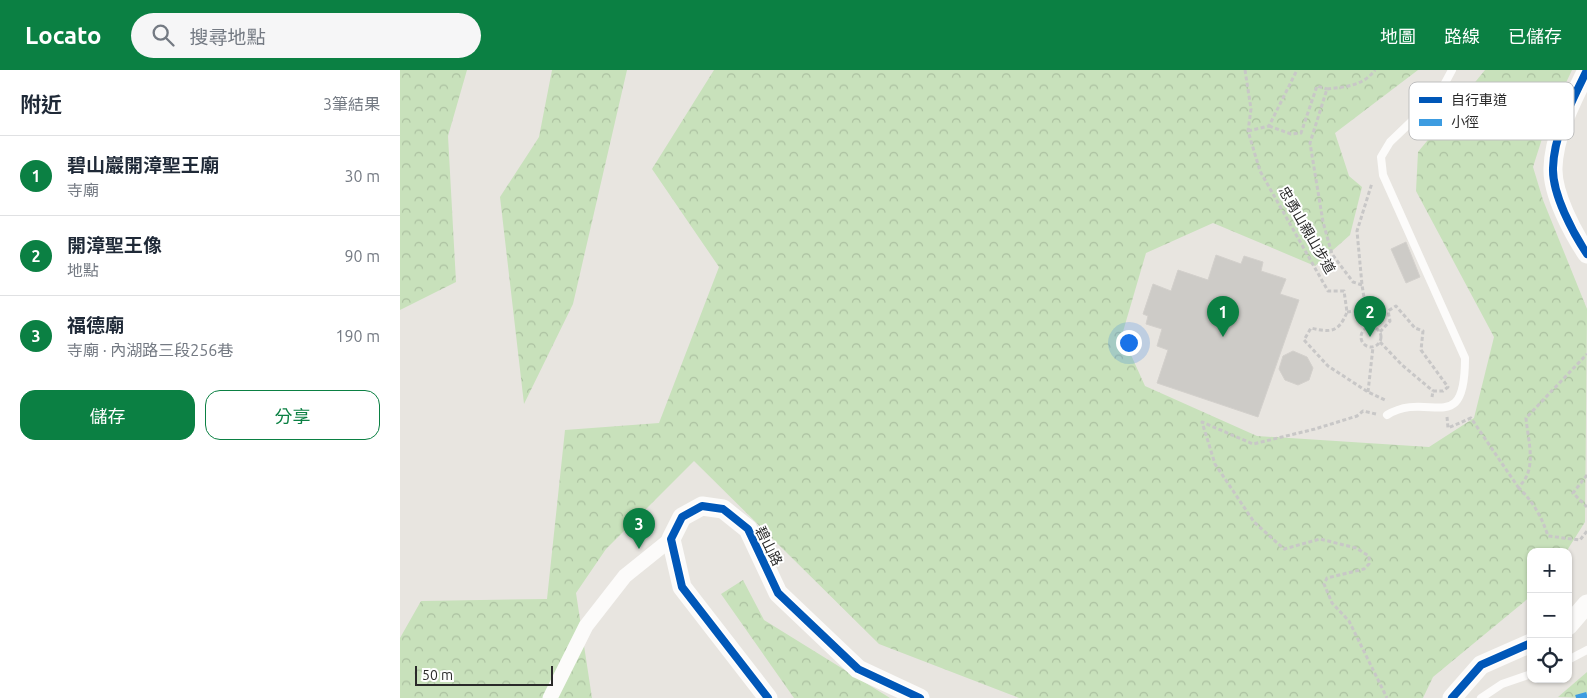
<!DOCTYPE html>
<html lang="zh-TW">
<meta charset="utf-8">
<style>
:root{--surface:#fff;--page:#f6f6f7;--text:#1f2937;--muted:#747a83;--line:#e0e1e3;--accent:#0b8043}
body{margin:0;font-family:Ubuntu,"Noto Sans TC",sans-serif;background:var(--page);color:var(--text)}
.controls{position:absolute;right:15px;bottom:15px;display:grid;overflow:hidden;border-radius:10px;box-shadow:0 1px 4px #0004}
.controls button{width:45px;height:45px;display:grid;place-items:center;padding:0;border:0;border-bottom:1px solid var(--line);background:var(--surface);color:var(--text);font:25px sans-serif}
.scale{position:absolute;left:15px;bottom:12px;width:138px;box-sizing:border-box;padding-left:5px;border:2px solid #2a2a2a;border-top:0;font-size:14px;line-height:18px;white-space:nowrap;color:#2a2a2a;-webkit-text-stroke:4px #fff;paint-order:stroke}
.you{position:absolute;left:728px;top:272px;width:18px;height:18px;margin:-12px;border:4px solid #fff;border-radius:50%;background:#1a73e8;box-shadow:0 0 0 8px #1a73e833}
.badge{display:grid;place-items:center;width:32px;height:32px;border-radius:50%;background:var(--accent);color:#fff;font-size:16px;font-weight:700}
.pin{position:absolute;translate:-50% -41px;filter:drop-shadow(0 1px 2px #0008)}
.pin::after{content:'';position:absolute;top:26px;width:18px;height:15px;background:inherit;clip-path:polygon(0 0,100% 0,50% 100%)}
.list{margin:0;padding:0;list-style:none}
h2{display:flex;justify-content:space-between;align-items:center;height:65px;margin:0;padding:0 20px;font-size:21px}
h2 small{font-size:16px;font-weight:400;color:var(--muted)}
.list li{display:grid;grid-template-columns:32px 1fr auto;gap:15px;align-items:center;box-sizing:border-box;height:80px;padding:0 20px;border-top:1px solid var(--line)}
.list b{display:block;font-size:19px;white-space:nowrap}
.list p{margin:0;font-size:16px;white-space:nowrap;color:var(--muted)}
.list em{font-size:16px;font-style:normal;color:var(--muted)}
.actions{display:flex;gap:10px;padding:15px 20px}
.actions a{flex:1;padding:11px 0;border:1px solid var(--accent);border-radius:15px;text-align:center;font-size:18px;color:var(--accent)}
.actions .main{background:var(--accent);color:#fff}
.icon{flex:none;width:28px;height:28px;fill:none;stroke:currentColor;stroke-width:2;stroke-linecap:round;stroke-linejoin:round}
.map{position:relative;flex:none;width:1187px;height:628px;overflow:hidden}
header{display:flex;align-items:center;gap:30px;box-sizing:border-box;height:70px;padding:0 25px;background:var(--accent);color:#fff}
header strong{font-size:24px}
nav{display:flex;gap:28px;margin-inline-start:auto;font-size:18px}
.search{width:350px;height:45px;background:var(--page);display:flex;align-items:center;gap:12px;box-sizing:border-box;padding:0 18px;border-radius:28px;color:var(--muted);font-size:19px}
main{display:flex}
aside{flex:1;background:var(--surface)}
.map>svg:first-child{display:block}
.forest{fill:url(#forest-crowns)}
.building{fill:#cdcbc7;stroke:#d3d0cc}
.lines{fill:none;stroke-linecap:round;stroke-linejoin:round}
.path{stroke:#c8c7c7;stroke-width:3;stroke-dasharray:4 2.5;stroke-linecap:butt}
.service{stroke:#fcfbfa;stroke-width:8}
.minor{stroke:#fcfbfa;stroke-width:15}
.tertiary{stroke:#fcfbfa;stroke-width:19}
.quiet{stroke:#3d9ce1;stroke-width:6;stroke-dasharray:12 6;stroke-linecap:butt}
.cycleway-casing{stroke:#fff;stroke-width:11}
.cycleway{stroke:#0057b8;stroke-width:8}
.labels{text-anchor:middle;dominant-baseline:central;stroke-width:4;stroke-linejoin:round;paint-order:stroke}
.street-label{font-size:14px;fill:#2a2a2a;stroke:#fff}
.key{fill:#fff;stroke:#bfbfbf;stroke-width:1}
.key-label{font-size:14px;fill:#2a2a2a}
</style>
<header>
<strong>Locato</strong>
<div class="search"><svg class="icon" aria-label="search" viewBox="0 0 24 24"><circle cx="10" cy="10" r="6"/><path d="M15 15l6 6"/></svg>搜尋地點</div>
<nav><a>地圖</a><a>路線</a><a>已儲存</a></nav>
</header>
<main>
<aside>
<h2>附近<small>3筆結果</small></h2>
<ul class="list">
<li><span class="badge">1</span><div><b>碧山巖開漳聖王廟</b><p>寺廟</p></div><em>30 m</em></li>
<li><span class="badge">2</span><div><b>開漳聖王像</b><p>地點</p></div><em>90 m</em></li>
<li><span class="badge">3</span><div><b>福德廟</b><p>寺廟 · 內湖路三段256巷</p></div><em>190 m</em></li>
</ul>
<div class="actions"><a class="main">儲存</a><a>分享</a></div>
</aside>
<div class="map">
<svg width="1187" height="628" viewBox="0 0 1187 628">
<defs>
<pattern id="forest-crowns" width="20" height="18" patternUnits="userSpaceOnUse" patternTransform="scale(1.25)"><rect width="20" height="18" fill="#c8e1bb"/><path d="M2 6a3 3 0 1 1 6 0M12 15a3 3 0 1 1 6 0" fill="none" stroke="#acc1a1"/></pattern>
</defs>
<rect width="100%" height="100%" fill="#e8e5e0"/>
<g class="forest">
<path d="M0,0h67l-19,66 8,146 -56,28z"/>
<path d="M152,0h75l-54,234 -49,100 -24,-207 39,-60z"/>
<path d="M314,0h704l-83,63 14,43 13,11 -12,48 -35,31 -102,-43 -67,30 -24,82 23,51 112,50 172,11 45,-29 20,-81 -78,-146 2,-39 67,-82h87l-25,53 -14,44 10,33 44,109 -2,213 -19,30h-35v44l-98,81 -10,21h-404l-140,-54 -185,-183 -88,88 -30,44 16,105h-192v-60l21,-37 126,-2 18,-169 94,-7 60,-156 -67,-98z"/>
<path d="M343,510l21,40 126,78h-96l-73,-104z"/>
<path d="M1187,602v26l-29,-1z"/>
</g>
<g class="building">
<path d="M1006,172l14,35 -14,6 -15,-34z"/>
<path d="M816,185l25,9 3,-8 19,6 -2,9 25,8 -6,15 19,6 -41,117 -101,-34 11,-33 -11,-4 5,-17 -16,-5 2,-8 -5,-2 10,-30 18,7 7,-21 30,10z"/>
<path d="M893,281l14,6 6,11 -4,12 -11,5 -13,-5 -6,-11 4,-13z"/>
</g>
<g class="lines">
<g class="path">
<path d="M845,0l6,39 -3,22 12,40 68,120h16l3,21c-8,20 -16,21 -36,16l-7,12 24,26 40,26 19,9"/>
<path d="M869,56l22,8 10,-1 16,-47 10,3"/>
<path d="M848,61l21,-5 28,-56"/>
<path d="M962,215l-9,-3 -21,-28 -9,-32 -13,-79 17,-54c18,-2 36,-3 48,-19"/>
<path d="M947,242l19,-2 -4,-25 -5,-54 15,-48"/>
<circle cx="971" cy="267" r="10"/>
<path d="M980,262l10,-11 -2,-10 8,-5 19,22 8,3 -2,19 27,37 -5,4h-10l-1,6"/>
<path d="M980,272l22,23 31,26"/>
<path d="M968,322l5,-45"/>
<path d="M976,344l-13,-3 -6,5 -42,13 -62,15 -51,-22 13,42 39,58 30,27 36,-10 36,9 13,8v8l-5,5 -37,9 -3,6 8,19 17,18 38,77"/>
<path d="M1047,347l1,11 23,-10 47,69c20,-16 10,-46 8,-69l61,-64"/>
<path d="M1187,405l-14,18 14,14"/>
<path d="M1118,417c15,15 23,28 30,49l32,4 7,-9"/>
</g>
<g class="service">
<path d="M987,345c42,-26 78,25 78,-57l-82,-183 -2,-18 9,-15 48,-46 14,-26"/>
<path d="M1168,590l19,-10"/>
<path d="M1081,628l21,-14 29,-10"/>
</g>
<path class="minor" d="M150,628l36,-72 39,-50 46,-37"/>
<g class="tertiary">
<path d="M1187,0c-15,31 -33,64 -34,98 -1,26 20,65 34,86"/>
<path d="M1168,556l19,-22"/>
<path d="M368,628l-86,-111 -11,-48 11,-22 20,-11 21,3 25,20 30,64 80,76 62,29"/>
<path d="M1052,628l29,-33 50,-22"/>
</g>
<path class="quiet" d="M1176,628l11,-3"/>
<defs>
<g id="cycleway">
<path d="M1187,0c-15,31 -33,64 -34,98 -1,26 20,65 34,86"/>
<path d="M368,628l-86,-111 -11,-48 11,-22 20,-11 21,3 25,20 30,64 80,76 62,29"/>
<path d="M1052,628l29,-33 50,-22"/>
</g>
</defs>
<use href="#cycleway" class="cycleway-casing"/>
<use href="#cycleway" class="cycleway"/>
</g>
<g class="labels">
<g class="street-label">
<text transform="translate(907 160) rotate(60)">忠勇山親山步道</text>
<text transform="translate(369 476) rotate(63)">碧山路</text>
</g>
</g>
<rect x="1009" y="12" width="165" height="58" rx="8" class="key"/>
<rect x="1019" y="27" width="23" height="6" fill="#0057b8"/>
<rect x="1019" y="49" width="23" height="7" fill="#3d9ce1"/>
<g class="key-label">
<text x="1051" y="35">自行車道</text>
<text x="1051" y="57">小徑</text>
</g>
</svg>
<div class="controls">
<button>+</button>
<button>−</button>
<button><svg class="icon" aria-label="locate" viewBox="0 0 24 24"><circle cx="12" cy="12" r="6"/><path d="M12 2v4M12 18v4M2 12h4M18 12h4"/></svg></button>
</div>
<div class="scale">50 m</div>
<div class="you"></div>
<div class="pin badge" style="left:823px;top:267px">1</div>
<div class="pin badge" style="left:970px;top:267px">2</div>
<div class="pin badge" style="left:239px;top:479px">3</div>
</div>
</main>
